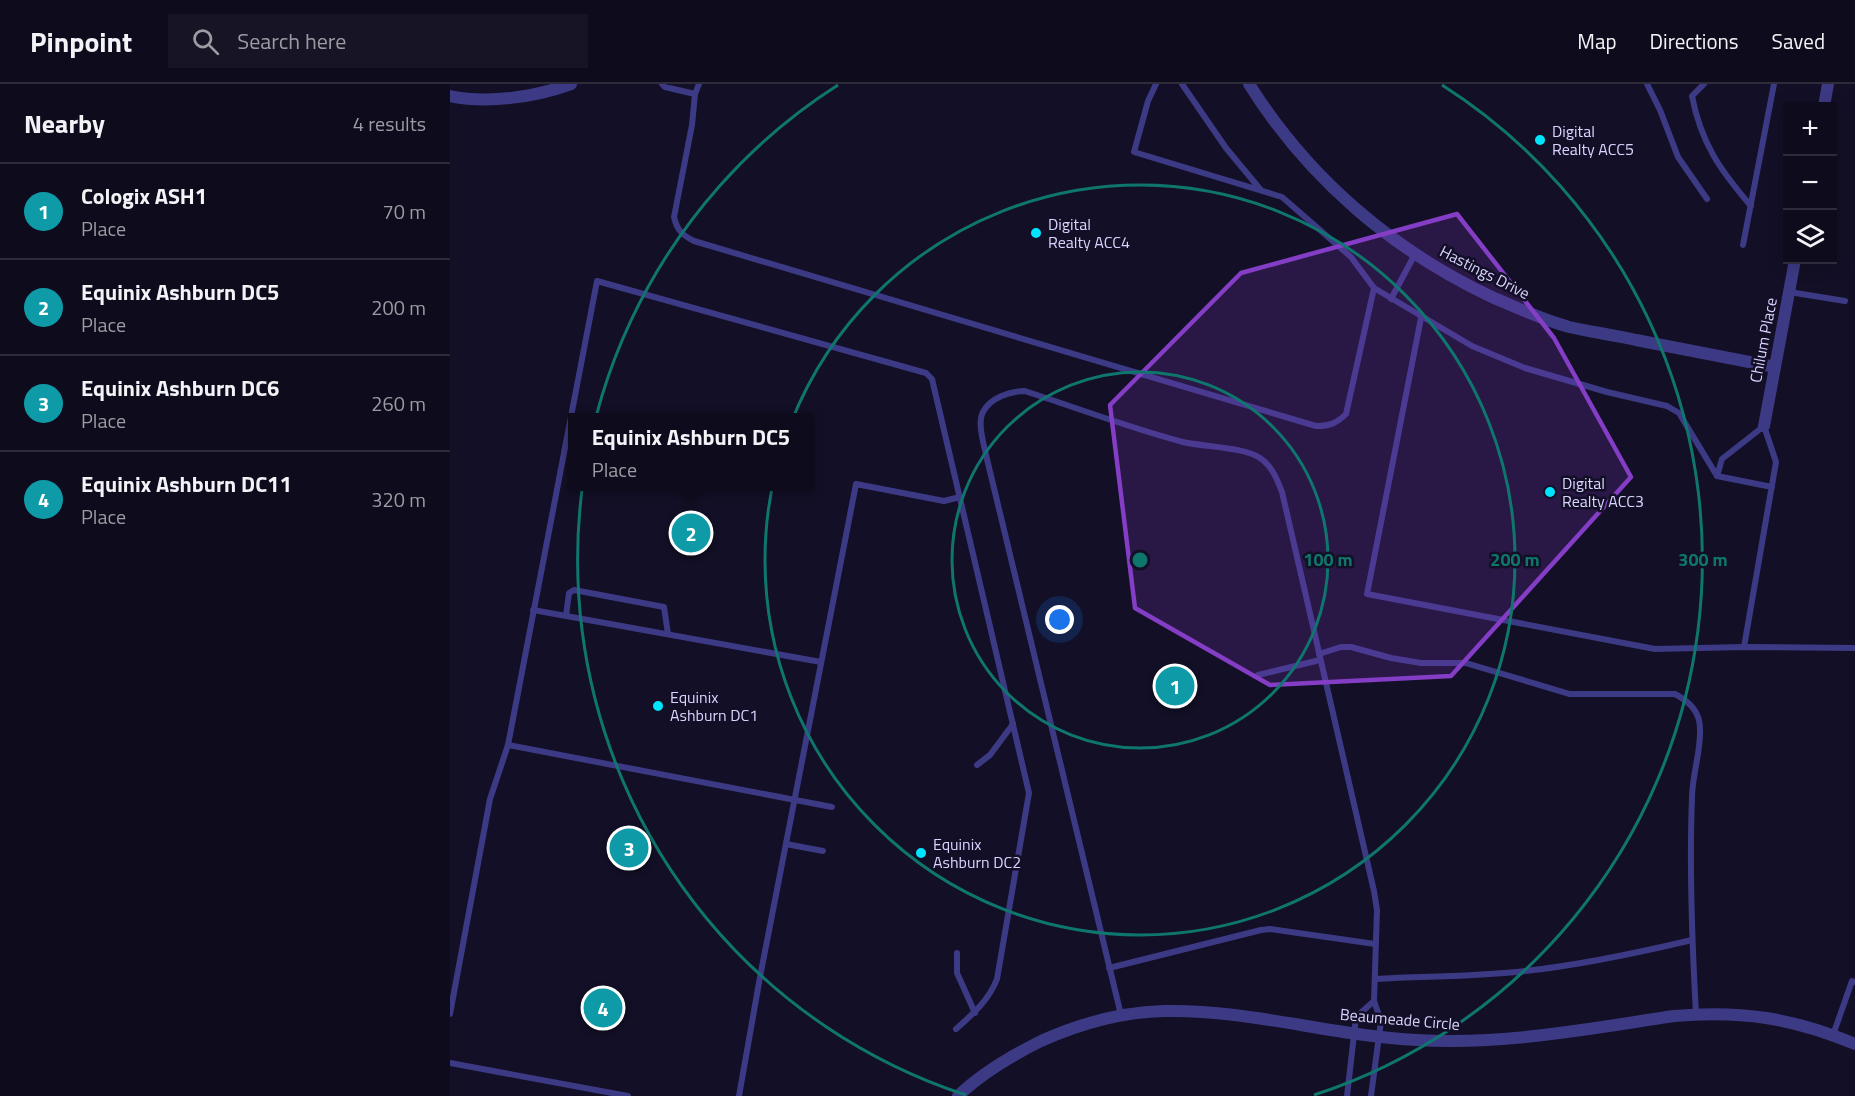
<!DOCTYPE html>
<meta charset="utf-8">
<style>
:root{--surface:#0e0b1c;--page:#171425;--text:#f1f3f6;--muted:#9b9ba3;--line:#2e2b3b;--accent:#1a73e8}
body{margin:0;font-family:"Titillium Web",sans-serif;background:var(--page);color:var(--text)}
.controls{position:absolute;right:18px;top:18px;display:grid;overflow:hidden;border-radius:0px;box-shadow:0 3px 15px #0003}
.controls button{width:54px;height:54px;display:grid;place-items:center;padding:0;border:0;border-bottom:2px solid var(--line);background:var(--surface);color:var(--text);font:30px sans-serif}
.you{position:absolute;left:610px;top:536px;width:21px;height:21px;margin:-15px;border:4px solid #fff;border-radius:50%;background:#1a73e8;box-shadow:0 0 0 9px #1a73e833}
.badge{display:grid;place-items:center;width:39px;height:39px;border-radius:50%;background:var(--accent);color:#fff;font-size:20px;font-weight:700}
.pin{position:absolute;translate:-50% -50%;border:3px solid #fff;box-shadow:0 2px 6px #0006}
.popup{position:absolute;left:118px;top:329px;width:246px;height:78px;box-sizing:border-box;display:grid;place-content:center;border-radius:0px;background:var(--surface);filter:drop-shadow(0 2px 4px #0005);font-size:20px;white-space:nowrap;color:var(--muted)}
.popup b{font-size:22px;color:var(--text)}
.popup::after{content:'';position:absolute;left:50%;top:100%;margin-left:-12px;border:12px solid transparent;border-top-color:var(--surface)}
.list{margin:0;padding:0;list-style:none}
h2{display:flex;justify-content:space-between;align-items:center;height:78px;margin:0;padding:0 24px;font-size:26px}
h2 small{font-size:20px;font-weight:400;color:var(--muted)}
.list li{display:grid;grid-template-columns:39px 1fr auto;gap:18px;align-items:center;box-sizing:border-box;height:96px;padding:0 24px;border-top:2px solid var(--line)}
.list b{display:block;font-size:22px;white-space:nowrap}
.list p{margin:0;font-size:20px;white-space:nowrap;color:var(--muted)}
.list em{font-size:20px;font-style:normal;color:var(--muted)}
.icon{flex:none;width:33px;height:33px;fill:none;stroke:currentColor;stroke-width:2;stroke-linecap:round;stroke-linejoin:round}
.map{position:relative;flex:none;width:1405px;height:1012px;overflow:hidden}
header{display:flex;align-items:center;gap:36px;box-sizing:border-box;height:84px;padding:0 30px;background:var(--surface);border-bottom:2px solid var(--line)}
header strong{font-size:28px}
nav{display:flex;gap:33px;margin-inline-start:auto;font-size:21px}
.search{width:420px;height:54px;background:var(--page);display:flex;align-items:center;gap:15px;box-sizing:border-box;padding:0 21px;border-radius:0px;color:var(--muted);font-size:22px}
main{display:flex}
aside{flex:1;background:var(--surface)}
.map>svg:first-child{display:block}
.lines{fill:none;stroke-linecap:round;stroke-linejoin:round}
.service{stroke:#3d3a85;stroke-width:6}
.minor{stroke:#3d3a85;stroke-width:12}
.marked{fill:#843dc5;fill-opacity:0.2;stroke:#843dc5;stroke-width:4.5;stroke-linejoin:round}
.ring{fill:none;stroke:#0f766e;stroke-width:3}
.poi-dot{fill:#00e5ff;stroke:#130f26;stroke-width:2}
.labels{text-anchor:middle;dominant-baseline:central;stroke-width:5;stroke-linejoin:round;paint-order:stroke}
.poi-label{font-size:16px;fill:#d9d4ff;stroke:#130f26;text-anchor:start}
.street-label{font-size:16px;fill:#d9d4ff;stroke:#130f26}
.centre{fill:#0f766e;stroke:#130f26;stroke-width:3}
.ring-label{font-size:18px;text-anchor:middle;font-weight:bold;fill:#0f766e;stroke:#130f26;stroke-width:5;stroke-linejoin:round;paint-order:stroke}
</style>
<header>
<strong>Pinpoint</strong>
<div class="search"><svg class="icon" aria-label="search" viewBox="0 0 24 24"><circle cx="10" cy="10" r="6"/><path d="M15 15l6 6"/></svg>Search here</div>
<nav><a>Map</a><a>Directions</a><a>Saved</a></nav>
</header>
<main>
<aside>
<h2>Nearby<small>4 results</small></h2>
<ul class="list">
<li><span class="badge" style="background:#0f9aa8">1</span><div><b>Cologix ASH1</b><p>Place</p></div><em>70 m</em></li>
<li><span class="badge" style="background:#0f9aa8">2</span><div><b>Equinix Ashburn DC5</b><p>Place</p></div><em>200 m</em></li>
<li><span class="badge" style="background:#0f9aa8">3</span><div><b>Equinix Ashburn DC6</b><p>Place</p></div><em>260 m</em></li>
<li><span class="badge" style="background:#0f9aa8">4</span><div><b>Equinix Ashburn DC11</b><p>Place</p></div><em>320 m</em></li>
</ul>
</aside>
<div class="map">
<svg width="1405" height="1012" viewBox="0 0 1405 1012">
<rect width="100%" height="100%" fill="#130f26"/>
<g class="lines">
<g class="service">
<path d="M212,0l3,3 30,7"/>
<path d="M249,0l-4,10 -3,31 -18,92c3,13 8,18 20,24l622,185c14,0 21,-3 30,-12l28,-126"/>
<path d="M706,0l-8,17 -14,51 148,45 69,60 23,31 98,58 53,22 82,24 60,14 12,7 38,63 55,11"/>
<path d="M732,0l44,64 34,41"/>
<path d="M1197,0l13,26 18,47 29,42"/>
<path d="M1254,0l-12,12c9,47 28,74 59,110"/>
<path d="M1293,161l31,-161"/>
<path d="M1339,208l56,9"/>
<path d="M941,215l24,-45"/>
<path d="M971,234l-54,276 288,55 89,-2 111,1"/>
<path d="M1267,392l5,-17 42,-33 12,36 -32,185"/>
<path d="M83,526l288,52"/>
<path d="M116,532l3,-23 5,-3 90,17 4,27"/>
<path d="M869,570l22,-7h10l40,11 30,5h45l104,31h105c15,8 25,18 25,35 1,23 -8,46 -8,69 -3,72 0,144 4,216"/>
<path d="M808,591l62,-15"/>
<path d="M58,661l324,62"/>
<path d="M527,681l13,-10 23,-31"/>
<path d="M336,760l37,7"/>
<path d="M507,869v20l18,40"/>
<path d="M659,884l152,-38 9,-1 105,15"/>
<path d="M925,895c49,-3 101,-2 150,-8 57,-6 112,-18 167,-31"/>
<path d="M0,930l40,-215 18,-54 89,-464 329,92 6,6 97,414 -32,186c-8,21 -24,35 -41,50"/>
<path d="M671,931l-135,-560c-2,-11 -9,-32 -3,-43 7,-14 27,-21 42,-21 52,17 105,37 158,51 21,5 61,5 77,16 12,8 17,21 22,34l92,399 3,19 -3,91 7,20 -10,75"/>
<path d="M1383,951l19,-54 3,1"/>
<path d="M0,979l178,33"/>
<path d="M289,1012l21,-119 96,-493 88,17 16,-4"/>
<path d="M897,1012l9,-79 18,-16"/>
</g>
<g class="minor">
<path d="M799,0c59,94 143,166 243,213 25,11 51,23 77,30 22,5 45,8 67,13 46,9 93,18 139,27"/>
<path d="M0,12c38,8 85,1 121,-12"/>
<path d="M1374,22l4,-22"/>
<path d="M1314,342l31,-166"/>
<path d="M508,1012c24,-23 53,-40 83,-55 38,-17 81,-29 123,-30 84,-2 169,25 253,29 89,5 170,-11 257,-24 67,-6 119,2 181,28"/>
</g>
</g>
<path class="marked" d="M1007,130l97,124 77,139 -180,199 -181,9 -135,-77 -25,-203 131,-132z"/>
<g class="ring">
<circle cx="690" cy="476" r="188"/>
<circle cx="690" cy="476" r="375"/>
<path d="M516 1011A563 563 0 0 1 388 1M992 1A563 563 0 0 1 864 1011"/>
</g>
<g class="poi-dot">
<circle cx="1090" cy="56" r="6"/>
<circle cx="586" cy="149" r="6"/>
<circle cx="1100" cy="408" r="6"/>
<circle cx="208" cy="622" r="6"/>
<circle cx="471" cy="769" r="6"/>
</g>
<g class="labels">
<g class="poi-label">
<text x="1102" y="47">Digital<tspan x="1102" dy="18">Realty ACC5</tspan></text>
<text x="598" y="140">Digital<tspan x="598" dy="18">Realty ACC4</tspan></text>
<text x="1112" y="399">Digital<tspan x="1112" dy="18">Realty ACC3</tspan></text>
<text x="220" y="613">Equinix<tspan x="220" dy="18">Ashburn DC1</tspan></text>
<text x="483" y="760">Equinix<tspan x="483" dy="18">Ashburn DC2</tspan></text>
</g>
<g class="street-label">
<text transform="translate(1035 188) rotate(27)">Hastings Drive</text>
<text transform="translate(1313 256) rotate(-79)">Chilum Place</text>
<text transform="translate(950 935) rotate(5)">Beaumeade Circle</text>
</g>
</g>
<circle cx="690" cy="476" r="9" class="centre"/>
<g class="ring-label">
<text x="878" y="482">100 m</text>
<text x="1065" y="482">200 m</text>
<text x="1253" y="482">300 m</text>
</g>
</svg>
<div class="controls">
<button>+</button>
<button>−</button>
<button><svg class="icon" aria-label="layers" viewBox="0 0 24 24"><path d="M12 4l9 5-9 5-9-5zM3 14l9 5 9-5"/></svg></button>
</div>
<div class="you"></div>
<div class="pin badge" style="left:725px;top:602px;background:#0f9aa8">1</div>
<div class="pin badge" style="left:241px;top:449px;background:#0f9aa8">2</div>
<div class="popup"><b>Equinix Ashburn DC5</b>Place</div>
<div class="pin badge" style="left:179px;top:764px;background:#0f9aa8">3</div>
<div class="pin badge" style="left:153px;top:924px;background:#0f9aa8">4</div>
</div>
</main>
